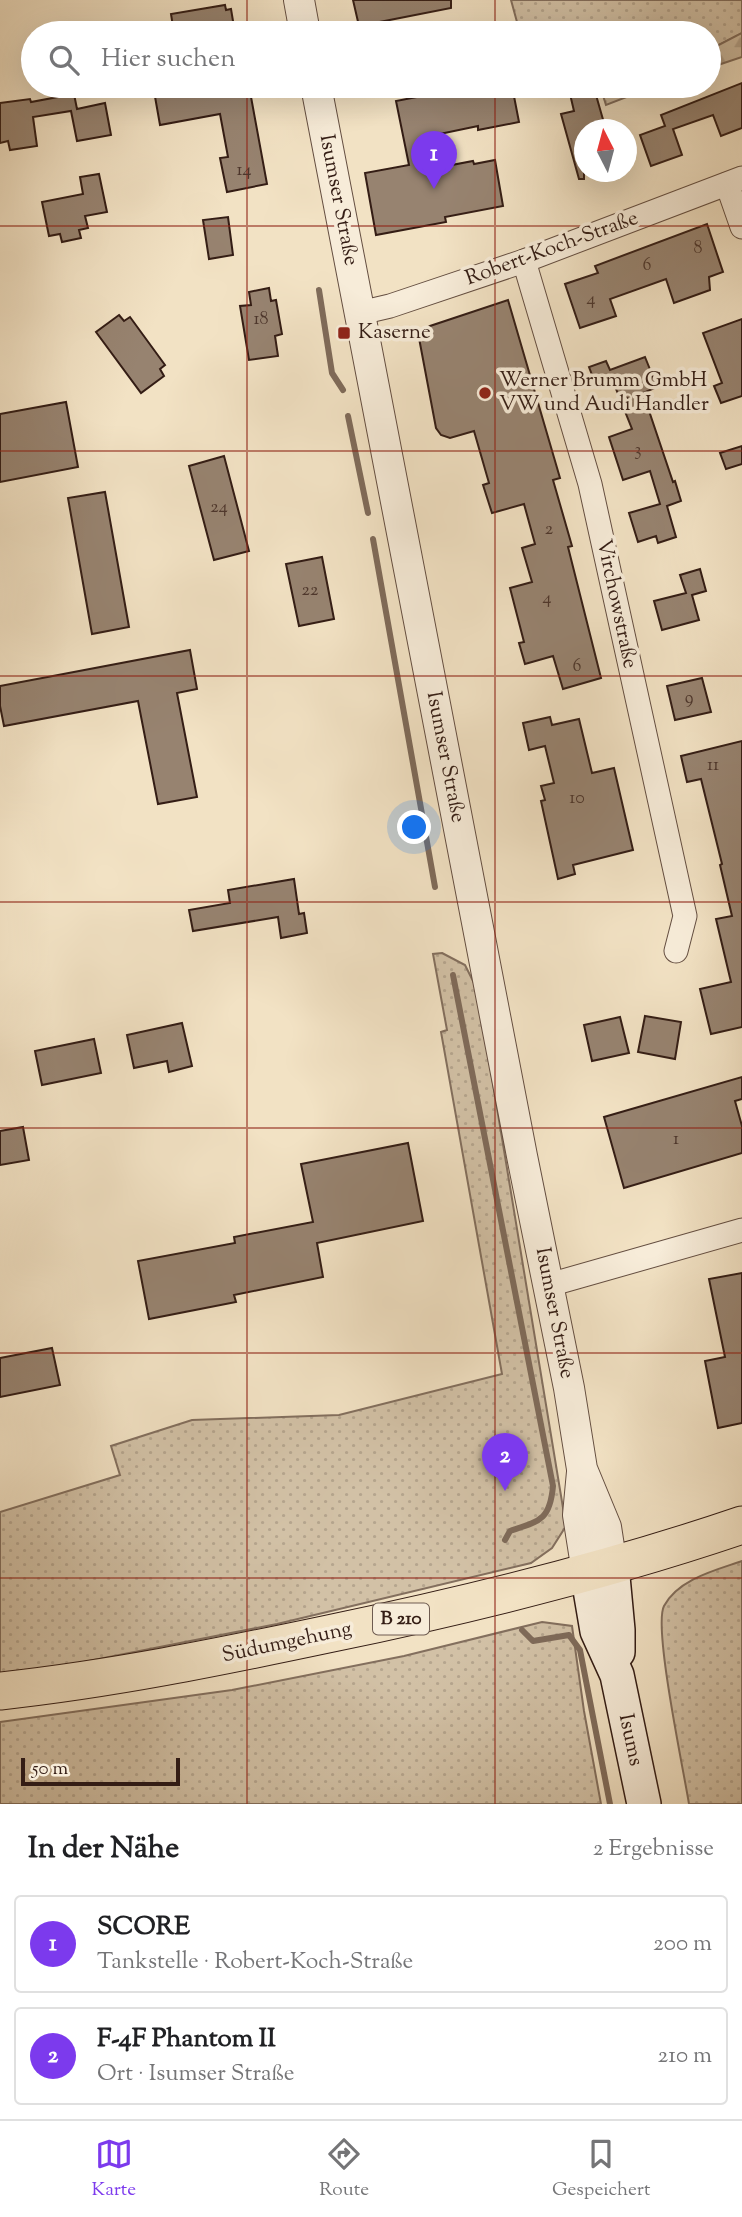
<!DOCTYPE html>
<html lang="de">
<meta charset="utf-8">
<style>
:root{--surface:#fff;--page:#f6f6f6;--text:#202124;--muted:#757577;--line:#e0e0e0;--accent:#7c3aed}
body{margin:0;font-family:"Sorts Mill Goudy",serif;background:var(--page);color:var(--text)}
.compass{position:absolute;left:574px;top:119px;width:63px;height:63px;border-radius:50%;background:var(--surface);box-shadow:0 7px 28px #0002;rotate:354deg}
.scale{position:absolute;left:21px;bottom:18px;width:159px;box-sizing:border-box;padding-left:7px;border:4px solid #341d15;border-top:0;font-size:19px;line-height:24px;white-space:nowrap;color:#341d15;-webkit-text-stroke:5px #f7ecd9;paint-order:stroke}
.you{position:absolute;left:415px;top:828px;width:24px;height:24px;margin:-18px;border:5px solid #fff;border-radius:50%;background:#1a73e8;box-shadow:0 0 0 10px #1a73e833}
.badge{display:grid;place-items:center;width:46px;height:46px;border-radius:50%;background:var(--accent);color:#fff;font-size:23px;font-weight:700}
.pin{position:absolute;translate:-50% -58px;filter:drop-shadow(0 2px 4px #0008)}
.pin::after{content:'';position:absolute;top:37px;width:24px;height:21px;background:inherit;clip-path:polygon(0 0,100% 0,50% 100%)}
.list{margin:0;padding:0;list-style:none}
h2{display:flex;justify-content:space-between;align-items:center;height:91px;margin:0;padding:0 28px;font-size:30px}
h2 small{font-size:23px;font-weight:400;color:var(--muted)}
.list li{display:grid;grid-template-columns:46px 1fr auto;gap:21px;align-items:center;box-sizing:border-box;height:98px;margin:0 14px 14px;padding:0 14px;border:2px solid var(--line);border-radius:7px}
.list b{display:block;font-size:26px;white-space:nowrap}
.list p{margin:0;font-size:23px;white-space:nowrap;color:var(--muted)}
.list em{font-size:23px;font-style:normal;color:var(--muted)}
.icon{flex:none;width:38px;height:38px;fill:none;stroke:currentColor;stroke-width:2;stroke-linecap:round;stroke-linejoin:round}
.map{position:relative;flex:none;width:742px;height:1804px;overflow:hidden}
.search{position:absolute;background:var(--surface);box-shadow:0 7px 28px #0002;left:21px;right:21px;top:21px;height:77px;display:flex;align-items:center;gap:18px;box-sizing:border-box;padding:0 24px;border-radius:38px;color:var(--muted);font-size:26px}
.sheet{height:315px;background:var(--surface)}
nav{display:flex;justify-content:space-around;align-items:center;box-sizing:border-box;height:98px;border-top:2px solid var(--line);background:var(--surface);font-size:19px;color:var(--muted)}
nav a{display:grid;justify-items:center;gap:4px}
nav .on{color:var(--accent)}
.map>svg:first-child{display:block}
.grass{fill:url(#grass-dots);stroke:#836f5e;stroke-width:2}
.forest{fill:url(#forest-firs);stroke:#836f5e;stroke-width:2}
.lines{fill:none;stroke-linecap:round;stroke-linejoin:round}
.stream{stroke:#7f6b5a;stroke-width:6}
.building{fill:#978370;stroke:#341d15;stroke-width:2}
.minor-casing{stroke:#644e41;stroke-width:25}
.tertiary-casing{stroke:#644e41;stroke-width:32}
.secondary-casing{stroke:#341d15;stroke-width:36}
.primary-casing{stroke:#341d15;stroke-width:39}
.minor{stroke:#f7ecd9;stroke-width:23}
.tertiary{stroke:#f7ecd9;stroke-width:30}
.secondary{stroke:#f7ecd9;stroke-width:33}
.primary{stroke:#f2e2c4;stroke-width:37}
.grid{fill:none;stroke:#8f2418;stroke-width:2;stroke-opacity:0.55}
.poi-dot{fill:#8f2418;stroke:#f7ecd9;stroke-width:2.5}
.labels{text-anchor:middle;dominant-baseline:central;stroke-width:7;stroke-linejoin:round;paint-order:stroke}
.number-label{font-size:18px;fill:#4d362c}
.shield{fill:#f7ecd9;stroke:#6e5b50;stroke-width:2}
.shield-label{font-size:19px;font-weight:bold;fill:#341d15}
.street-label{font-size:21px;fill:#341d15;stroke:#f7ecd9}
.poi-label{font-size:21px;fill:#341d15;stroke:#f7ecd9;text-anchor:start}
</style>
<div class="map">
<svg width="742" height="1804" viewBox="0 0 742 1804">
<defs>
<pattern id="grass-dots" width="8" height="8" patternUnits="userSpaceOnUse" patternTransform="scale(1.75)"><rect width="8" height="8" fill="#d2c1a6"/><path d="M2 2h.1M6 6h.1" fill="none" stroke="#b5a58e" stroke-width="1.8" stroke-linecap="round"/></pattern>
<pattern id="forest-firs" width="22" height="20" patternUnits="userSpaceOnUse" patternTransform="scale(1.75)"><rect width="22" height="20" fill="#d2c1a6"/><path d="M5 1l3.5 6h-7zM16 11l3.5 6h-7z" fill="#b5a58e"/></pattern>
</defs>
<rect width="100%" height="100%" fill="#f2e2c4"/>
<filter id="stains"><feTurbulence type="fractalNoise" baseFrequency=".00286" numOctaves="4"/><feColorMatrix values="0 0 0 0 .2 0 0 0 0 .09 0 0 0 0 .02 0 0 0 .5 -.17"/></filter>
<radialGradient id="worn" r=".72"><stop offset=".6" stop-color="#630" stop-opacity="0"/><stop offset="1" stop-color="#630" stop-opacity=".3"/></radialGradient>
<g class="grass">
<path d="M511,0h231v33l-33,17v-17h-189z"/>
<path d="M600,86h51l-1,2 -44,17z"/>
<path d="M442,953l23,12 9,18 10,46 82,497 -14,22 -21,15 -254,61 -239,47 -38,3v-162l120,-37 -9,-29 81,-26 147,-5 163,-41 -61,-342 6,-2 -14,-76z"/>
<path d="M742,1561v243h-53c-5,-32 -36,-177 -25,-198 14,-27 52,-36 78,-45z"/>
<path d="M542,1622l30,4 12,85 17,93h-601v-82l232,-32 172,-34z"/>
</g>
<path class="forest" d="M742,33v24l-33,11v-18z"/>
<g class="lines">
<g class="stream">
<path d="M319,290l13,83 11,17"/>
<path d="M348,416l20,97"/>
<path d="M373,539l62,348"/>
<path d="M453,975l100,511c-3,34 -13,35 -43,45l-5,9"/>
<path d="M522,1630l11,11 36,-6 11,15 30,154"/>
</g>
</g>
<g class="building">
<path d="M353,0h98v8l-92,18z"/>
<path d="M225,5l1,5 5,-1 4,24h-61l-3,-19z"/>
<path d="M742,83v45l-21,8 -8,-21 -40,14 9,26 -31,11 -11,-31 25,-9 -4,-11z"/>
<path d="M179,86h70l18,98 -40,8 -7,-34 8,-1 -8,-43 -60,11 -6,-34z"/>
<path d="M474,86h38l7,36 -41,8v-4l-48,10 6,32 37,-7 1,3 21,-4 8,46 -58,11 1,5 -70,13 -11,-62 44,-8 -13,-64z"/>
<path d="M594,88l12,42h-22v49h-5l-18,-65 13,-3 -4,-17z"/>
<path d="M74,94l3,15 28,-6 6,32 -34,6 -6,-30 -38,6 4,29 -27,4 -2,-9 -8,2v-40l30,-4 1,3z"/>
<path d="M99,174l8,38 -22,4 3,12 -9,2 2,8 -19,4 -2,-8 -11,2 -7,-34 41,-8 -3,-17z"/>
<path d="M228,217l5,38 -24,4 -6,-39z"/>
<path d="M707,224l16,48 -14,5 1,13 -36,13 -8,-24 -56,20 6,17 -36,12 -15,-44 33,-11 -3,-7z"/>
<path d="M269,288l2,13 5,-1 6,34 -7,2 3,20 -29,4 -9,-54 11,-1 -2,-13z"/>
<path d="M508,300l52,178 -7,2 19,66 -4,1 33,131 -38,11 -10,-33 -28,8 -6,-21 5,-1 -14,-54 22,-6 -10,-34 13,-4 -11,-40 -32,9 -9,-28 6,-2 -15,-52 -24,7 -9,-3 -5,-7 -17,-90 3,-7 8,-5z"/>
<path d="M119,315l5,6 6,-4 35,48 -5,4 4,7 -23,17 -45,-61z"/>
<path d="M742,319v77l-21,7 -7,-17 8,-3 -19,-50z"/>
<path d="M645,357l12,30 -14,6 30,89 2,-1 6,20 -14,5 9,31 -18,6 -2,-7 -18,6 -9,-29 31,-9 -10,-33 -27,9 -14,-43 23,-8 -20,-50 -16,6 -7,-18 17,-6 4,9z"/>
<path d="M66,402l12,65 -78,15v-68z"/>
<path d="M742,446v18l-16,5 -6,-16z"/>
<path d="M224,456l25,95 -35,9 -25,-94z"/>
<path d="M105,492l24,135 -37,7 -24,-136z"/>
<path d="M322,557l12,62 -35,7 -13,-62z"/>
<path d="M700,569l6,22 -14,4 7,25 -37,10 -8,-29 32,-8 -6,-18z"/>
<path d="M190,650l7,39 -20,4 20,104 -39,7 -20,-103 -134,25 -4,-20v-20z"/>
<path d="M702,678l9,34 -36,8 -8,-34z"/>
<path d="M550,717l2,8 27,-6 13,54 22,-5 19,82 -60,15 2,9 -17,5 -17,-78 4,-1 -4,-14 13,-3 -9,-37 -16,4 -6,-27z"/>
<path d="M742,741v286l-31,7 -11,-45 31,-7 -15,-63 16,-3 -12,-51 2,-1 -21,-85 -14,3 -6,-26z"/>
<path d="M294,879l5,35 5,-1 3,20 -26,5 -3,-21 -85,14 -4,-21 41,-7 -2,-13z"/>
<path d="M645,1016l36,6 -6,37 -37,-7z"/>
<path d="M620,1017l9,36 -37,8 -8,-36z"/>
<path d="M182,1023l10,43 -23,6 -2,-11 -33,7 -7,-33z"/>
<path d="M94,1039l7,34 -59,12 -7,-34z"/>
<path d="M742,1077v22l-7,2 7,25v27l-118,35 -20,-71z"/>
<path d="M23,1127l6,33 -29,5v-34z"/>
<path d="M408,1143l15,78 -106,22 6,34 -89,18 2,7 -87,17 -11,-58 97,-18 -1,-6 79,-15 -12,-58z"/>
<path d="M742,1273v150l-24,5 -13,-67 20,-4 -16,-78z"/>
<path d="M52,1348l8,37 -60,12v-39z"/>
</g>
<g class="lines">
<defs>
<g id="minor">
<path d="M727,184l15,43"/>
<path d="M524,261l66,223 95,432 -9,35"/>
<path d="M360,313l30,-7 134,-45 218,-83"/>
<path d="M549,1285l193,-55"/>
</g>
<g id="tertiary">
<path d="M299,0l6,33"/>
<path d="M316,86l206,1070 47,232 13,81 24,58 6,39"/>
<path d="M582,1472l-4,43 9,57"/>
</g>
<g id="secondary">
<path d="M612,1566l6,64v22"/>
<path d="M587,1572l10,59 20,44 27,129"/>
</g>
<path id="primary" d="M0,1691c111,-12 219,-34 328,-57 140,-29 279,-63 414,-109"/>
</defs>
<use href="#minor" class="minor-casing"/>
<use href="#tertiary" class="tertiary-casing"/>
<use href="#secondary" class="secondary-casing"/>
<use href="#primary" class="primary-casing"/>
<use href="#minor" class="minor"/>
<use href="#tertiary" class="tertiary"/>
<use href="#secondary" class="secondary"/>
<use href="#primary" class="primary"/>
</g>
<path class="grid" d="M247,0v33M495,0v33M247,86v1718M495,86v1718M0,226h742M0,451h742M0,676h742M0,902h742M0,1128h742M0,1353h742M0,1578h742"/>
<g class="poi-dot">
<rect x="337" y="326" width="14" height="14" rx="3.5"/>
<circle cx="485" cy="393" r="7"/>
</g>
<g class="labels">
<g class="number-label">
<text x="244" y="171">14</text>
<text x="698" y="249">8</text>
<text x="647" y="266">6</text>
<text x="591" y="300">4</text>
<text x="261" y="320">18</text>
<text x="638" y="451">3</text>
<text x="219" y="508">24</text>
<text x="549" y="530">2</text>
<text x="310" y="591">22</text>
<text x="547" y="599">4</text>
<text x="577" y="667">6</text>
<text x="689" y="699">9</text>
<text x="713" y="766">11</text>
<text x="577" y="799">10</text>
<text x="676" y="1140">1</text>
</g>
<rect class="shield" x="373" y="1603.5" width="56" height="31" rx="5"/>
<g class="shield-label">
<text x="401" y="1619">B 210</text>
</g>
<g class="street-label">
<text transform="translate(338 200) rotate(79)">Isumser Straße</text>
<text transform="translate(552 249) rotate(-20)">Robert-Koch-Straße</text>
<text transform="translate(616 604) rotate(78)">Virchowstraße</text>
<text transform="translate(445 757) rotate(79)">Isumser Straße</text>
<text transform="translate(554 1313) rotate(79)">Isumser Straße</text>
<text transform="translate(287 1643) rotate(-12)">Südumgehung</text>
<text transform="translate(630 1740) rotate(78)">Isums</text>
</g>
<g class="poi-label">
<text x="358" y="333">Kaserne</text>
<text x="499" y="381">Werner Brumm GmbH<tspan x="499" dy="24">VW und Audi Handler</tspan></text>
</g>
</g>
<rect width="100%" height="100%" filter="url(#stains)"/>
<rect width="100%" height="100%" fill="url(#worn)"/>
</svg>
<svg class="compass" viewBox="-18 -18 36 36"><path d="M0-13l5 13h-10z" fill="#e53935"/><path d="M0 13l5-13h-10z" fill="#757577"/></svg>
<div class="scale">50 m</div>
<div class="you"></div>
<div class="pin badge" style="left:434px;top:189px">1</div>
<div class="pin badge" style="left:505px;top:1491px">2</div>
<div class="search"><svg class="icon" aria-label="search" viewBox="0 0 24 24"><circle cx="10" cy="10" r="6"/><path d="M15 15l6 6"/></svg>Hier suchen</div>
</div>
<section class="sheet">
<h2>In der Nähe<small>2 Ergebnisse</small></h2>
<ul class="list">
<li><span class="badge">1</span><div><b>SCORE</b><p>Tankstelle · Robert-Koch-Straße</p></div><em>200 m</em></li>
<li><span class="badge">2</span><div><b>F-4F Phantom II</b><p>Ort · Isumser Straße</p></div><em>210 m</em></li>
</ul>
</section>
<nav>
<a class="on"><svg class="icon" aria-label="map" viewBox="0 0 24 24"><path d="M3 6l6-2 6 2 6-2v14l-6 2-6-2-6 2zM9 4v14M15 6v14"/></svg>Karte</a>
<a><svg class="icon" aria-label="directions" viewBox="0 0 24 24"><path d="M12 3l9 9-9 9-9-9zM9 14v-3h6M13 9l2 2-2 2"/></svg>Route</a>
<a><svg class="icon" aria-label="saved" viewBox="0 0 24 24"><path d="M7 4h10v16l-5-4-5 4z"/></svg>Gespeichert</a>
</nav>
